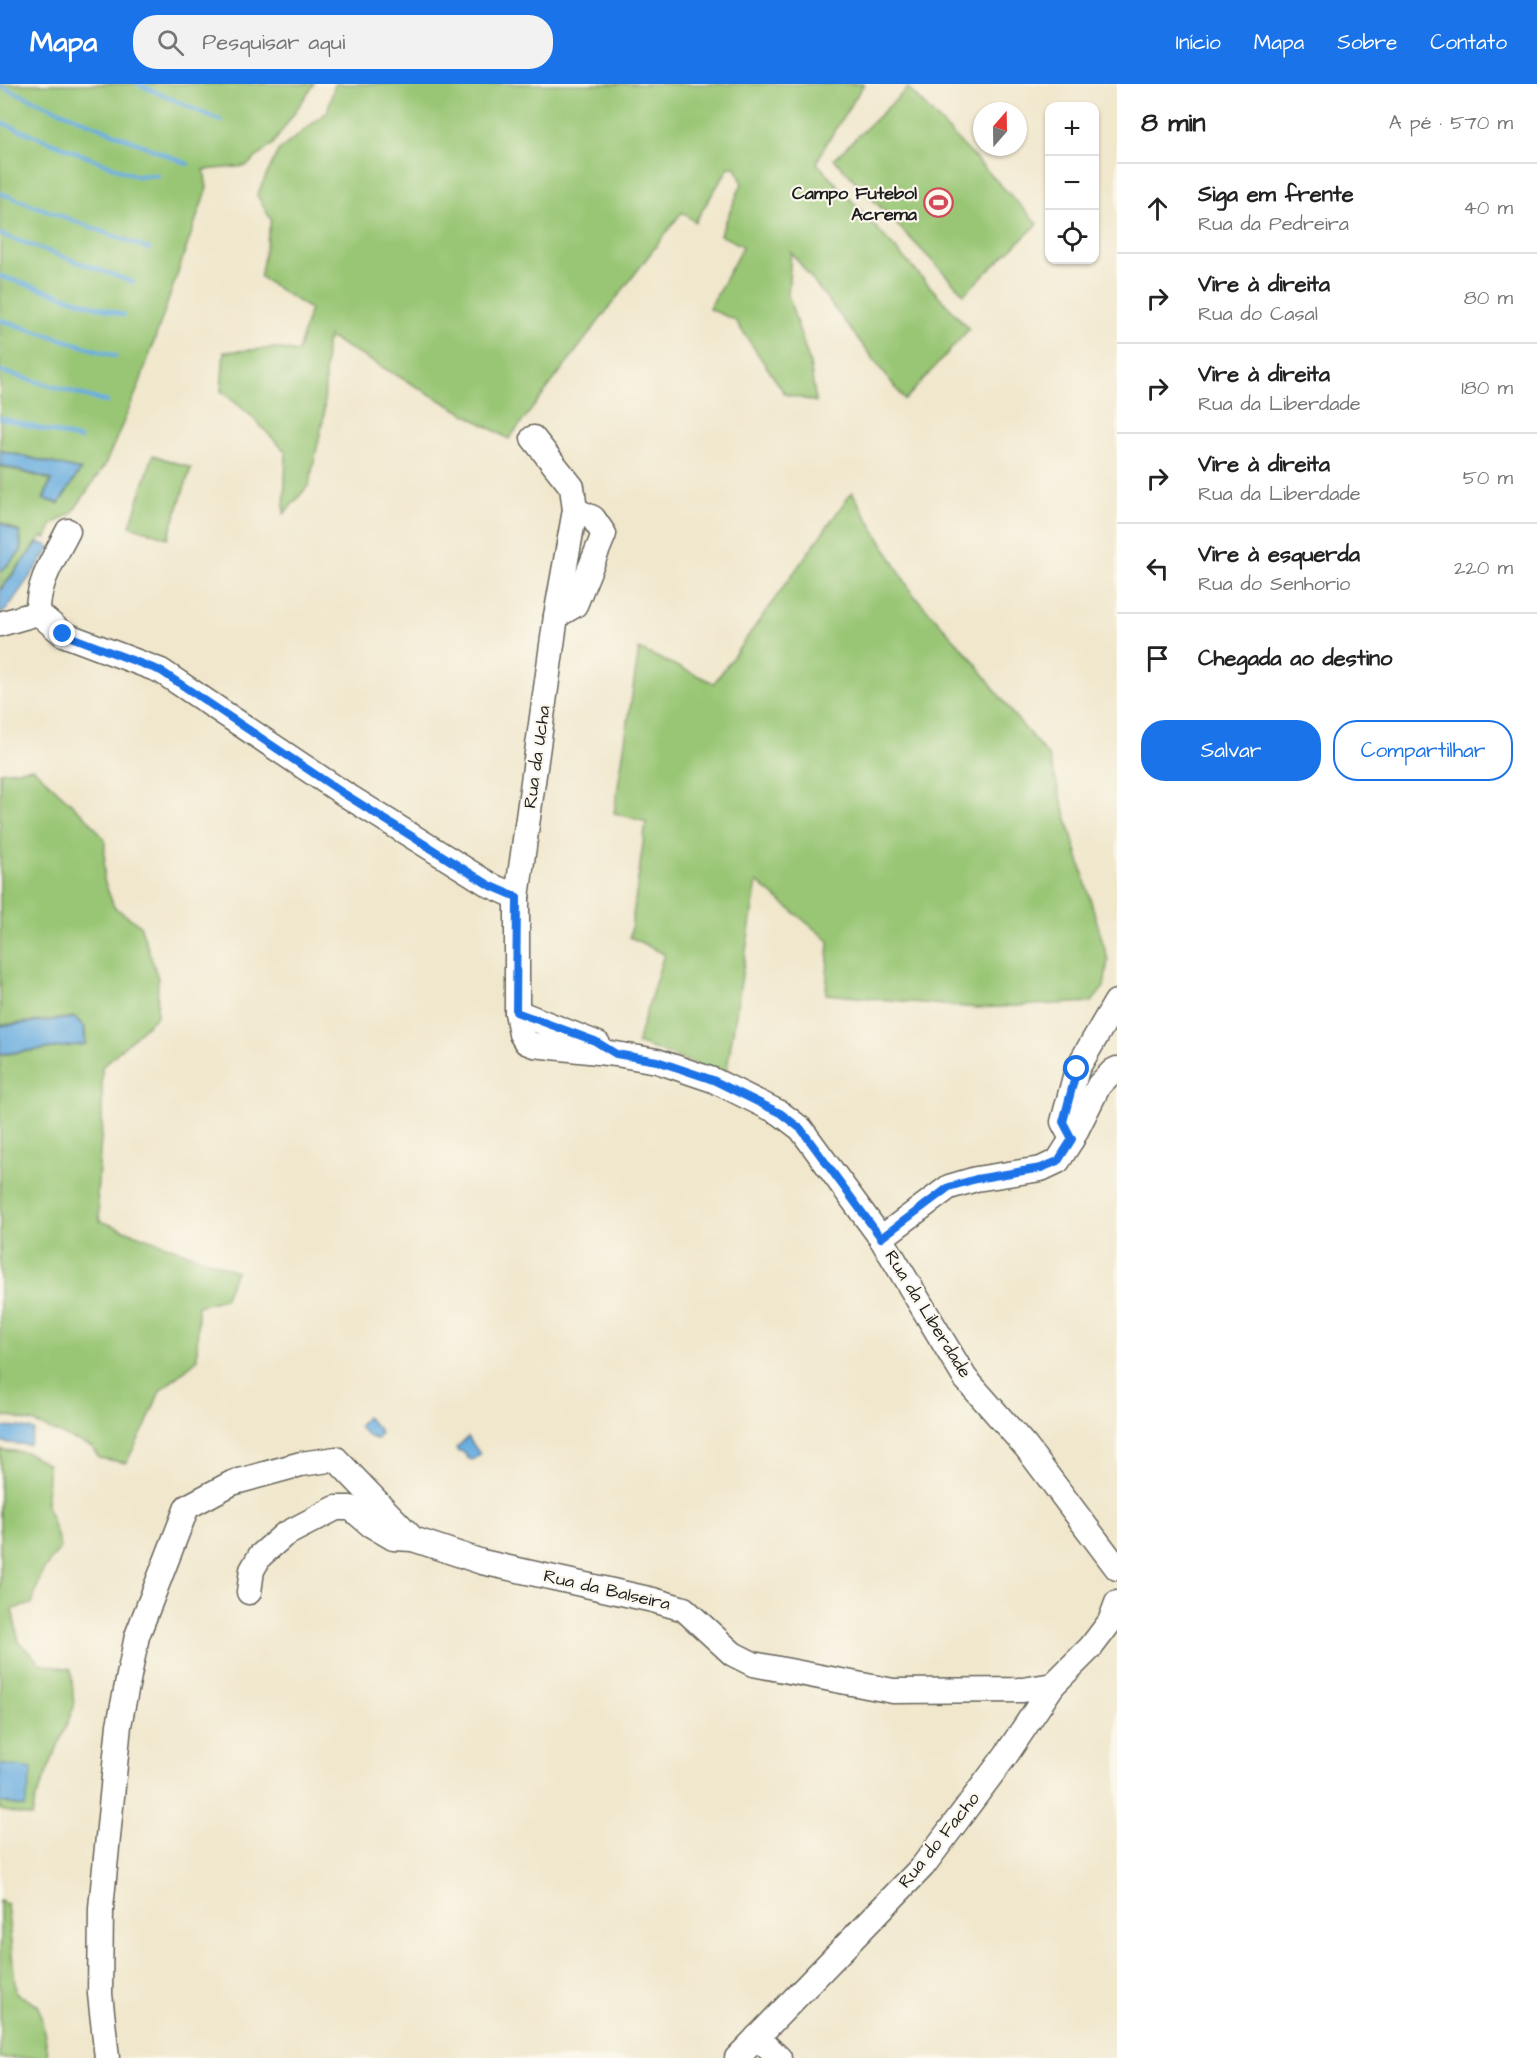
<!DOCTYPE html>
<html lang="pt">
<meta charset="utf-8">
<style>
:root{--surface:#fff;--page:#f2f2f2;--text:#222;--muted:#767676;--line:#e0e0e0;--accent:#1a73e8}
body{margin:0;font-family:"Architects Daughter",sans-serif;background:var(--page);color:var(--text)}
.controls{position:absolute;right:18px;top:18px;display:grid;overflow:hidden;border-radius:12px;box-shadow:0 2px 4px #0004}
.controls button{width:54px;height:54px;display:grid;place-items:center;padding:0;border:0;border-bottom:2px solid var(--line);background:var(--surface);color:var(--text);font:30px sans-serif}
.compass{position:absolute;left:973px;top:18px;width:54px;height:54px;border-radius:50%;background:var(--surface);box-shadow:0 2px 4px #0004;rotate:20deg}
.stop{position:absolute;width:18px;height:18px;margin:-14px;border:4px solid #1a73e8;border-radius:50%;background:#fff}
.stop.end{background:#1a73e8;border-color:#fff;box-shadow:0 2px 6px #0008}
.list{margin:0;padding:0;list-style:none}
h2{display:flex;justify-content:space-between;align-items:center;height:78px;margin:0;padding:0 24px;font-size:26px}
h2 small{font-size:20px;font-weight:400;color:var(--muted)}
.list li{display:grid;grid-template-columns:39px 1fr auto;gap:18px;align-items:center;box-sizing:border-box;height:90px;padding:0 24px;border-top:2px solid var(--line)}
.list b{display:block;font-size:22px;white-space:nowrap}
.list p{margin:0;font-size:20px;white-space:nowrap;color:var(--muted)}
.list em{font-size:20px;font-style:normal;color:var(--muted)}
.actions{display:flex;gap:12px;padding:18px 24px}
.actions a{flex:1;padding:14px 0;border:2px solid var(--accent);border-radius:24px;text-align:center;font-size:21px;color:var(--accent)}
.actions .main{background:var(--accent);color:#fff}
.icon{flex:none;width:33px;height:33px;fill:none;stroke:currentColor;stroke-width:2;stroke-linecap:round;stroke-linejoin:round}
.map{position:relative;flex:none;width:1117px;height:1974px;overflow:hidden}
header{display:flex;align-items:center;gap:36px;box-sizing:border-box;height:84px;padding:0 30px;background:var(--accent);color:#fff}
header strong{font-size:28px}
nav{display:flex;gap:33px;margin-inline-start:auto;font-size:21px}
.search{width:420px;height:54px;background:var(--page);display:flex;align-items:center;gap:15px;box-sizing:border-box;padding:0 21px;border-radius:24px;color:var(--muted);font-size:22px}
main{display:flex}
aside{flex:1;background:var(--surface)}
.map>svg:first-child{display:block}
.green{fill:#99c674;stroke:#5a7148;stroke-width:1.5}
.water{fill:#6aaedf;stroke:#43657e;stroke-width:1.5}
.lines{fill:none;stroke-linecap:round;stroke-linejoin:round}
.stream{stroke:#6aaedf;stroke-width:4.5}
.minor-casing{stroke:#66635a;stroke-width:27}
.minor{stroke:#fff;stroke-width:24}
.route{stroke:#1a73e8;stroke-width:8}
.labels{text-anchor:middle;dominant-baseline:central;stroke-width:4.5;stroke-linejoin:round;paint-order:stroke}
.poi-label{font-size:18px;font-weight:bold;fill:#1c1c1c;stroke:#fbf7ec;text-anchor:end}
.street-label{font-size:18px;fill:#1c1c1c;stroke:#fbf7ec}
</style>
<header>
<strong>Mapa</strong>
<div class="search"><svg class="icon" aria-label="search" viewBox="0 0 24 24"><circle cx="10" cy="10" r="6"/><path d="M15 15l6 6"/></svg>Pesquisar aqui</div>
<nav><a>Início</a><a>Mapa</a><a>Sobre</a><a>Contato</a></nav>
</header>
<main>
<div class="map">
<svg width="1117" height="1974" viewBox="0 0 1117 1974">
<rect width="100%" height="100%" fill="#fbf7ec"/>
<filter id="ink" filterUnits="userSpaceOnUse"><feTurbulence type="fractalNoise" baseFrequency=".0167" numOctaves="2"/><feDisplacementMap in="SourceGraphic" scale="12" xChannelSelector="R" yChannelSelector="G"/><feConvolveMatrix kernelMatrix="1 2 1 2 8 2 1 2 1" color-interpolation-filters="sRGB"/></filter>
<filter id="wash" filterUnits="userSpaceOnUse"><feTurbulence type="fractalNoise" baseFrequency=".008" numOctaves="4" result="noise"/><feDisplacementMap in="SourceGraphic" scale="24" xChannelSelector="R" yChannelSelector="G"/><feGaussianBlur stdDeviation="1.35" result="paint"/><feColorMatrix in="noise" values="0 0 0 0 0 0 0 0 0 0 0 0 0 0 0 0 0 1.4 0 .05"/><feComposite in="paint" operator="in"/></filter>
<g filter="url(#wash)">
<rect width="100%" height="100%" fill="#f0e7cc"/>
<g class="green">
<path d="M0,0h314l-41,60 -27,22 -42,4 3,18 -69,200 -33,77 -33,48 -20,11 -5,14 -4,-1 -4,3 -39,49v-16l22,-22 -2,-19 -20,-10v-56l50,14 -7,19 16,5 22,-34 -81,-20z"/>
<path d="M335,0h529l-41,65 -6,14 152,166 -64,71 -114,-148 -3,43 22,69 6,38 -31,-8 -50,-74 -26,-11 34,-63 -23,-11 22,-52 -6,-16h-7l-34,55 -13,-10 -173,227 -180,-102 -3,7 -2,72 -15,69 -25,29 2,-62 -38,-39 -27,-22 3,-39 51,-4 23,4 12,-43 -50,-32 11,-57 -14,-25 21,-44 49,-39z"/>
<path d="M908,4l130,136 -74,70 -130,-135z"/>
<path d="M153,371l38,13 -23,70 -38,-12z"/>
<path d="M852,408l60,101 62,68 38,52 37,44 59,203 -4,27 -12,15 -115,6 -151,-14 3,-53 -72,-59 -31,193 -89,-32 27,-89 -34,-17 16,-115 -32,-9 25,-164 75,34z"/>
<path d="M33,684l56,52 16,20 -1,40 10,27 26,18 18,53 -1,38 -55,51v59l-5,68 3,27 136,50 -12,28 -26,7 -1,54 -37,31 -14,34 -20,38 -27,-5 -7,-11 -57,-24 -24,-6 -11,-1v-361l86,-11 -1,-17 -10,-10 -75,8v-253z"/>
<path d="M0,1366l26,2 22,12 -1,43 14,40 -19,25 -10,32 -20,5 7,33 22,22 30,5 3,38 -39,94 -3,16 -32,-7z"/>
<path d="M0,1817l7,3 9,89 23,13 10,52h-49z"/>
</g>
<g class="water">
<path d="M0,367l80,19 -21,33 -15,-4 8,-20 -52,-14z"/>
<path d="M0,439l19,10 2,18 -21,21z"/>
<path d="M39,458l12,5 -45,63 -6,4v-23z"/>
<path d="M75,934l9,9 1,17 -85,10v-28z"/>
<path d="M366,1333l12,11 2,6 -3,5 -7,-2 -12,-10z"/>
<path d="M19,1343l15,3 -5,15 -29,-3v-14z"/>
<path d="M468,1353l12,17 -7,6 -4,-1 -7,-8 -4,1 -2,-4z"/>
<path d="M0,1680l32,5 -7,38 -25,-5z"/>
</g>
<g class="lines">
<g class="stream">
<path d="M138,0l83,37"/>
<path d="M0,2l188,78"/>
<path d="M0,38l136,54 22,-1"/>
<path d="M0,109l149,56"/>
<path d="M0,150l133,48"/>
<path d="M0,192l123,39"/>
<path d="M0,236l115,36"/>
<path d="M0,287l107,31"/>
<path d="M0,334l80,21"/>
</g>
</g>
</g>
<g filter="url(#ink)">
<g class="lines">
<defs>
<g id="minor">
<path d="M533,354l39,49 3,23 -19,106 -39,281v115l4,22 5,8 8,3 82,9 41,7 56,19 67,33 21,16 80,109 84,140 61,69 91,121"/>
<path d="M68,447c-13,26 -31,51 -30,82l25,21 98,37 182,122 147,92 27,12"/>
<path d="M556,532l19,-11 29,-71 -11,-16 -18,-8"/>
<path d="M0,540l38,-11"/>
<path d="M517,928l81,32"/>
<path d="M1072,1055l-9,-17 14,-53 39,-67"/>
<path d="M881,1154l68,-51 27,-8 65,-10 17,-8 14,-22 27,-54 14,-14 4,-2"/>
<path d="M249,1508l3,-22 8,-14 24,-21 52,-27h15l20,17 22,13 20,1"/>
<path d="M757,1953l22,21"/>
<path d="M107,1974l-7,-64 1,-86 18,-183 18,-89 50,-129 45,-24 69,-19 35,-5 77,80 69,23 171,38 31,9 49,45 20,10 140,27 130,-1 30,-5"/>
<path d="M737,1974l186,-192 83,-111 47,-70 38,-38 19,-25 7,-19"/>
</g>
</defs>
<use href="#minor" class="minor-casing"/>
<use href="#minor" class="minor"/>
</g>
</g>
<g class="lines" filter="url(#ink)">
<path class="route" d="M63,550l98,37 182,122 146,92 28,12 -1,115 79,29 21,13 41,7 56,19 67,33 21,16 80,109 68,-51 27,-8 65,-11 17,-7 14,-22 -9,-17 14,-53"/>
</g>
<defs>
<symbol id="stadium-ring" viewBox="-11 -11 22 22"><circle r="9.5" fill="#fbf7ec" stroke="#d1495b" stroke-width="1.5"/><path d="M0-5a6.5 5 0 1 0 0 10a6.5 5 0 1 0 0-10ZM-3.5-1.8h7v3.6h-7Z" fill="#d1495b"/></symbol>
</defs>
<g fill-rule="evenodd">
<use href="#stadium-ring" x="922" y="102" width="33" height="33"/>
</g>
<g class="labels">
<g class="poi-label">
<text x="917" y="109">Campo Futebol<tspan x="917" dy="21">Acrema</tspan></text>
</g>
<g class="street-label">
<text transform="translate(537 673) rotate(-82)">Rua da Ucha</text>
<text transform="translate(928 1230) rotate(58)">Rua da Liberdade</text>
<text transform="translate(607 1506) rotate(13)">Rua da Balseira</text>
<text transform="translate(939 1756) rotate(-51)">Rua do Facho</text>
</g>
</g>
</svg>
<div class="controls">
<button>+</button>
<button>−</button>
<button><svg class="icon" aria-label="locate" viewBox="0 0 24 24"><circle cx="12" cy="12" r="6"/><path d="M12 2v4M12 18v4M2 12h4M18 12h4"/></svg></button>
</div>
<svg class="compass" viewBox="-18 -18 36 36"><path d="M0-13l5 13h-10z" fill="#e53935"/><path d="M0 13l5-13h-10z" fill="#767676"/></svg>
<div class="stop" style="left:1077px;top:985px"></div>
<div class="stop end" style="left:63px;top:550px"></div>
</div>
<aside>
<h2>8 min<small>A pé · 570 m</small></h2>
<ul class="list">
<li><svg class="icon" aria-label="ahead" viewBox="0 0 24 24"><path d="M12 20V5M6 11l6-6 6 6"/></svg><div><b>Siga em frente</b><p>Rua da Pedreira</p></div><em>40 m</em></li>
<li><svg class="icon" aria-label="right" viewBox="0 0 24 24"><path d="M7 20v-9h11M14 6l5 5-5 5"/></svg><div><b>Vire à direita</b><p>Rua do Casal</p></div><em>80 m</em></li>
<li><svg class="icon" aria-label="right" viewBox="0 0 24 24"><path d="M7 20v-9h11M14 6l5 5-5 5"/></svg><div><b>Vire à direita</b><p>Rua da Liberdade</p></div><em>180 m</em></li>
<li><svg class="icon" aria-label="right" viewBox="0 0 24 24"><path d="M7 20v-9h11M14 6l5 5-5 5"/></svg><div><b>Vire à direita</b><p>Rua da Liberdade</p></div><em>50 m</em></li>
<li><svg class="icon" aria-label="left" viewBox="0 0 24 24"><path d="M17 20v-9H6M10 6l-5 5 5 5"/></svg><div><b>Vire à esquerda</b><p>Rua do Senhorio</p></div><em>220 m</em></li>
<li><svg class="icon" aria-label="arrive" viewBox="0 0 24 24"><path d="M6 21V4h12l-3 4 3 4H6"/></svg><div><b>Chegada ao destino</b></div></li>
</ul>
<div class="actions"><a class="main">Salvar</a><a>Compartilhar</a></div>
</aside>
</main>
